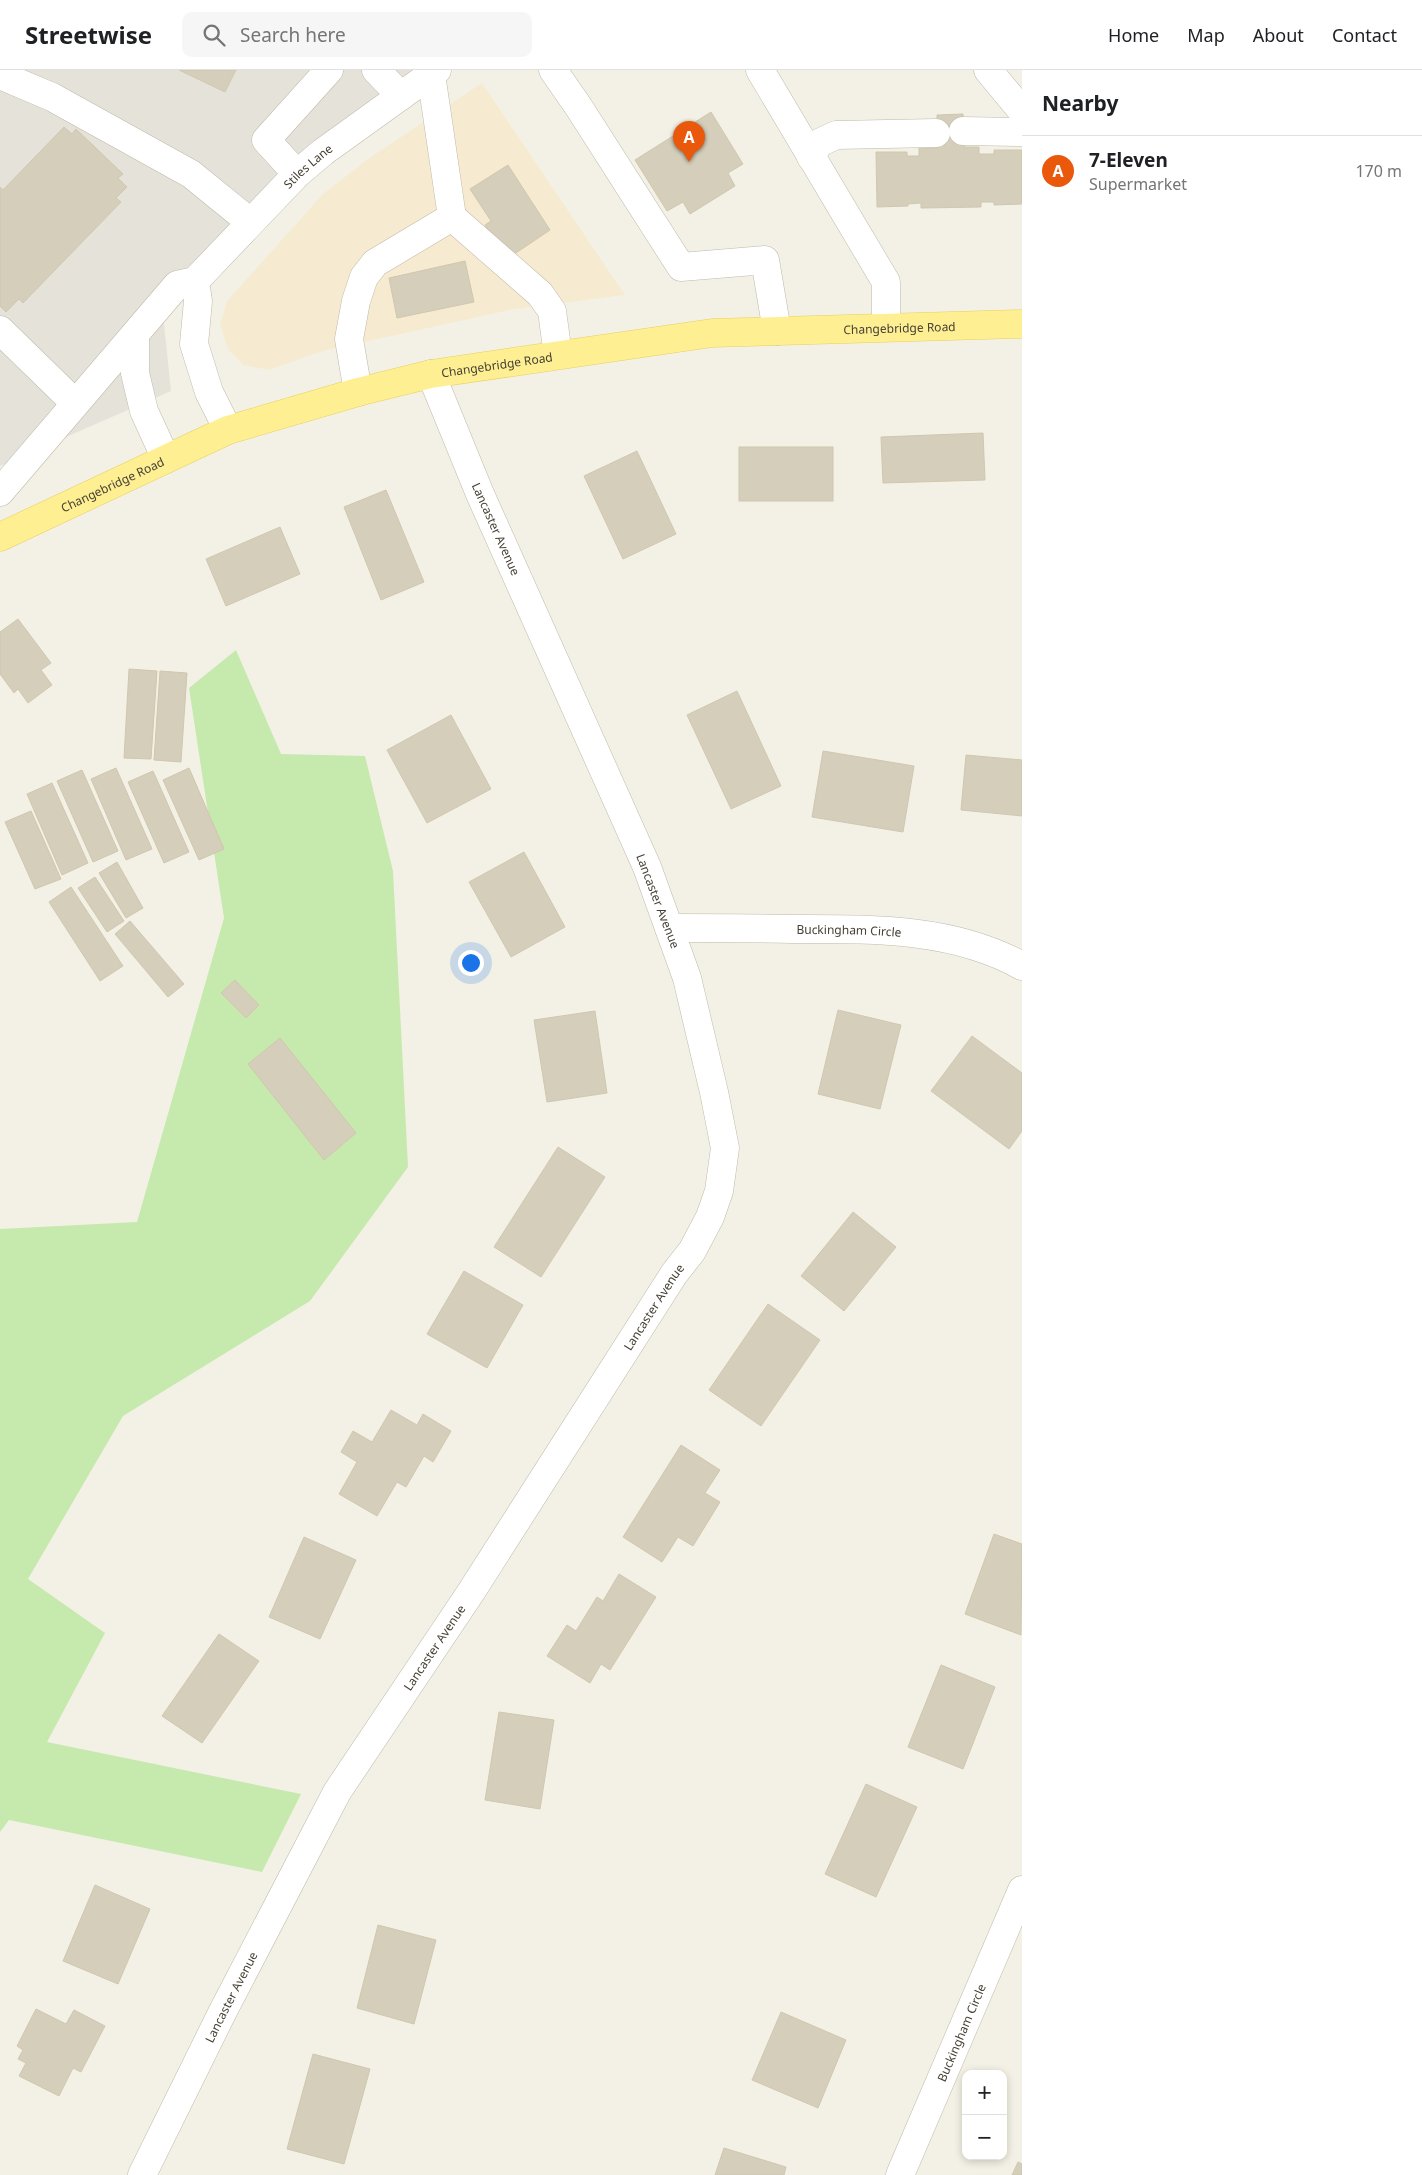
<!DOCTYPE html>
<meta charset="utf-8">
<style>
:root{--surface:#fff;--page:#f6f6f6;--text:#202124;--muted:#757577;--line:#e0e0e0;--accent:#ea580c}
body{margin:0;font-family:"Noto Sans",sans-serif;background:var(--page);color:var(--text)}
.controls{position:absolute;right:15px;bottom:15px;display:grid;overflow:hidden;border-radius:10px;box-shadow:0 2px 8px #0003}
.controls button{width:45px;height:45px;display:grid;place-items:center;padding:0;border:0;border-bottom:1px solid var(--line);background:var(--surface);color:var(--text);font:25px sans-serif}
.you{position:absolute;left:470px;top:892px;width:18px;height:18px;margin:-12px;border:4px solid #fff;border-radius:50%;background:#1a73e8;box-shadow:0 0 0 8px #1a73e833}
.badge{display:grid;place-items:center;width:32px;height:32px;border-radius:50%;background:var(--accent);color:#fff;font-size:16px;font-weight:700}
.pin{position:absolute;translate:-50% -41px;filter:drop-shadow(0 1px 2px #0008)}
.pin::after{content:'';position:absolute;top:26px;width:18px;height:15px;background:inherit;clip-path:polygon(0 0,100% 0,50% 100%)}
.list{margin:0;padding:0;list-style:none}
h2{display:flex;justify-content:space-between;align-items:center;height:65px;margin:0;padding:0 20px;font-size:21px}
h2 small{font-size:16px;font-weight:400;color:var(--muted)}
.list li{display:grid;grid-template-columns:32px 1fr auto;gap:15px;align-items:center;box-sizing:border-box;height:70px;padding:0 20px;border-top:1px solid var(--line)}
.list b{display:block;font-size:19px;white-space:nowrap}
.list p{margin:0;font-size:16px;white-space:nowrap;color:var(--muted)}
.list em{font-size:16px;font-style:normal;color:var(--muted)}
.icon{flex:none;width:28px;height:28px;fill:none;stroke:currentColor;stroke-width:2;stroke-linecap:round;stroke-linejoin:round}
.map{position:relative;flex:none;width:1022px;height:2105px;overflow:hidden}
header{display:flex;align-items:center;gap:30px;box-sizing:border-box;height:70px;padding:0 25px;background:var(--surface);border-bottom:1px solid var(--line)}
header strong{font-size:24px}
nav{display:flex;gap:28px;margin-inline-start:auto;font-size:18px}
.search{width:350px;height:45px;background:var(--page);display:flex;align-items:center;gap:12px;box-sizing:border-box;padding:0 18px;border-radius:10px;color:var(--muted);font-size:19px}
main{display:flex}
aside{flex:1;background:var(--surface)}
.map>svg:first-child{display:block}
.commercial{fill:#f6ebd0}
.industrial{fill:#e5e2da}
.green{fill:#c6e9ad}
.building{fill:#d5cebb;stroke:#d0c7ae}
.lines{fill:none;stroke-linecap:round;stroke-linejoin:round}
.minor-casing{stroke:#bfbaa8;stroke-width:29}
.major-casing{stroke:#e6d060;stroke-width:29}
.minor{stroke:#fff;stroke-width:28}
.major{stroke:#ffef93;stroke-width:28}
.labels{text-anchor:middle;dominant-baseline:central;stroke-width:5;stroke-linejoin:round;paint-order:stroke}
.street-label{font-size:12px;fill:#464135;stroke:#fff}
</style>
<header>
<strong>Streetwise</strong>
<div class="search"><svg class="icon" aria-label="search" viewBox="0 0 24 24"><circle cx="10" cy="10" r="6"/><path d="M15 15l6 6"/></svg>Search here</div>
<nav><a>Home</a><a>Map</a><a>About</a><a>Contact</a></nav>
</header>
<main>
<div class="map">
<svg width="1022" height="2105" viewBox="0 0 1022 2105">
<rect width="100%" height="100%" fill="#f3f1e5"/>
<path class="commercial" d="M482,13l143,212 -110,14 -192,42 -54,19 -26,-5 -15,-16 -8,-24 7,-24 96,-107 45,-35z"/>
<path class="industrial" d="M0,0h432l-153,126 -116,119 8,76 -171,75z"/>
<path class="green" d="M236,580l45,104 84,2 28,115 15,296 -98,134 -187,115 -95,163 77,54 -58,109 254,52 -39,78 -253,-52 -9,12v-603l137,-7 87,-304 -35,-230z"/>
<g class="building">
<path d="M179,0h57l-11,22z"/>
<path d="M711,42l32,52 -15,9 7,13 -45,28 -7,-12 -16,9 -32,-51z"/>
<path d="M963,44l1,33h15v7h15v-4h28v54l-28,1v-3h-13v5l-60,1v-5l-13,1v2l-31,1 -1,-55h31v4h12v-8h18v-33z"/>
<path d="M64,57l8,7 4,-5 47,45 -5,4 9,9 -11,11 5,4 -98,101 -4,-4 -13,13 -6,-6v-119l3,3z"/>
<path d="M508,95l42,65 -43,29 -22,-34 6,-4 -21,-32z"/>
<path d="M465,191l9,41 -77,16 -8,-40z"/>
<path d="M983,363l2,47 -102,3 -2,-46z"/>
<rect x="739" y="377" width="94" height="54"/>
<path d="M637,381l39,83 -53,25 -39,-83z"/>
<path d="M386,420l38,92 -43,18 -37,-93z"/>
<path d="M280,457l20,47 -74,32 -20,-47z"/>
<path d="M18,549l33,44 -10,7 11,15 -24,18 -10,-14 -4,4 -14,-19v-42z"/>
<path d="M129,599l28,2 -6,88 -27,-1z"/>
<path d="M160,601l27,2 -6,89 -27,-2z"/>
<path d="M737,621l44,95 -50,23 -44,-94z"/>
<path d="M451,645l40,74 -64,34 -40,-73z"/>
<path d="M823,681l91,15 -11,66 -91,-15z"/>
<path d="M966,685l56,5v56l-61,-6z"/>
<path d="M116,698l36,81 -26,11 -35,-81z"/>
<path d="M189,698l35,81 -25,11 -36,-80z"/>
<path d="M82,700l36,81 -25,11 -36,-81z"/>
<path d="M153,701l36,81 -25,11 -36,-81z"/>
<path d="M52,713l36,80 -26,12 -35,-81z"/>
<path d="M31,741l30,68 -26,10 -30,-67z"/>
<path d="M524,782l41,75 -54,30 -42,-75z"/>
<path d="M117,792l26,46 -17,10 -27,-45z"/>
<path d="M95,807l29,44 -17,11 -29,-44z"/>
<path d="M71,817l52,79 -23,15 -51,-79z"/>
<path d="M130,851l54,63 -16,13 -53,-63z"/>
<path d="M235,910l24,25 -13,13 -25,-25z"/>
<path d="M838,940l63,15 -21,84 -62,-15z"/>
<path d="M595,941l12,82 -60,9 -13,-82z"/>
<path d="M972,966l50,37v58l-13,18 -78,-58z"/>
<path d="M280,968l76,95 -32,27 -76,-96z"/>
<path d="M558,1077l47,30 -64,100 -47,-30z"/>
<path d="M853,1142l43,35 -52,64 -43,-35z"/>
<path d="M464,1201l59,34 -36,63 -60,-34z"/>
<path d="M768,1234l52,36 -59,86 -52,-36z"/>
<path d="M391,1340l26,15 6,-11 28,17 -18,31 -9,-6 -18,31 -9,-5 -20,34 -38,-22 18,-32 -16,-10 12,-21 19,11z"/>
<path d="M681,1375l39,25 -15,23 15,9 -27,44 -15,-9 -16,25 -39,-25z"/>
<path d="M994,1464l28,10 -1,91 -56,-21z"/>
<path d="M304,1467l52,23 -36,79 -51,-22z"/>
<path d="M619,1504l37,23 -46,73 -9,-6 -11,19 -43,-27 20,-31 9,6 21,-34 6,4z"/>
<path d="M219,1564l40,27 -57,82 -40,-27z"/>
<path d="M941,1595l54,22 -32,82 -55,-22z"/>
<path d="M499,1642l55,8 -14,89 -55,-9z"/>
<path d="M866,1714l51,23 -41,90 -51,-23z"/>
<path d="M95,1815l55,24 -32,75 -55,-23z"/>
<path d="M378,1855l58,15 -22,84 -57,-16z"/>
<path d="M36,1939l30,15 8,-14 31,16 -24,46 -8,-4 -14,28 -40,-20 7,-13 -8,-4 5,-9 -6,-4z"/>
<path d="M781,1942l65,28 -28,68 -66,-28z"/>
<path d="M313,1984l57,15 -26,95 -57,-15z"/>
<path d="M724,2078l62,19 -2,8h-69z"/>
<path d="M1018,2092l4,2v11h-10z"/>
</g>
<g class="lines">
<defs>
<g id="minor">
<path d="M376,0l25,26"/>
<path d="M553,0l25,36 103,161 84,-7 12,71"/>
<path d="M760,0l126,212v45"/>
<path d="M988,0l34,41"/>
<path d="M0,5l52,22 139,77 59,48"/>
<path d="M963,61l59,1"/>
<path d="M811,87l8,-14 17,-8 100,-2"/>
<path d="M297,104l-31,-34 63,-70"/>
<path d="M452,147l88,77 12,17 6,44"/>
<path d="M195,211l3,20 -4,43 15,48 19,38"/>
<path d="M0,260l75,73"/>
<path d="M135,266v37l9,38 22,48"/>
<path d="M358,322l-9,-53 7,-38 8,-24 11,-14 77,-46 -21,-143"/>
<path id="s1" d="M0,422l177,-207 18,-4 102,-107 26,-22 114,-82"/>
<path id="s2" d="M669,858c43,0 87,0 130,1 75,0 155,-1 223,37"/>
<path id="s3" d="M142,2105l80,-162 115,-221 134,-200 203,-318 18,-23 18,-34 9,-26 6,-43 -11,-56 -27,-114 -40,-111 -167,-373 -49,-120"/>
<path id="s4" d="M900,2105l122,-285"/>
</g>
<g id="major">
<path id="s5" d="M0,467l228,-107 130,-38 73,-18 281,-41 310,-9"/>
</g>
</defs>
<use href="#minor" class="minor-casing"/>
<use href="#major" class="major-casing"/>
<use href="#minor" class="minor"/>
<use href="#major" class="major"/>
</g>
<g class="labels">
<g class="street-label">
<text stroke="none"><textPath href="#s1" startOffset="452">Stiles Lane</textPath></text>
<text stroke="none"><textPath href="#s5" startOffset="934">Changebridge Road</textPath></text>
<text stroke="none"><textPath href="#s5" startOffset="529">Changebridge Road</textPath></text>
<text stroke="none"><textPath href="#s5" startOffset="124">Changebridge Road</textPath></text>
<text transform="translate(496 459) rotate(66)">Lancaster Avenue</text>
<text transform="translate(658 831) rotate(69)">Lancaster Avenue</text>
<text stroke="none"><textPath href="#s2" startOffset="180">Buckingham Circle</textPath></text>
<text stroke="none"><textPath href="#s3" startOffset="1009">Lancaster Avenue</textPath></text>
<text stroke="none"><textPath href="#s3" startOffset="604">Lancaster Avenue</textPath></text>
<text stroke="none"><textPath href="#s3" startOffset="199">Lancaster Avenue</textPath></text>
<text stroke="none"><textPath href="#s4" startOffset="155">Buckingham Circle</textPath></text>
</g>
</g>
</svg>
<div class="controls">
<button>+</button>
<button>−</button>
</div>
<div class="you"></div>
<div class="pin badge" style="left:689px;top:92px">A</div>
</div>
<aside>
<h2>Nearby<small></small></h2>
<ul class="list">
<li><span class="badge">A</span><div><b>7-Eleven</b><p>Supermarket</p></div><em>170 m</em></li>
</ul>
</aside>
</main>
